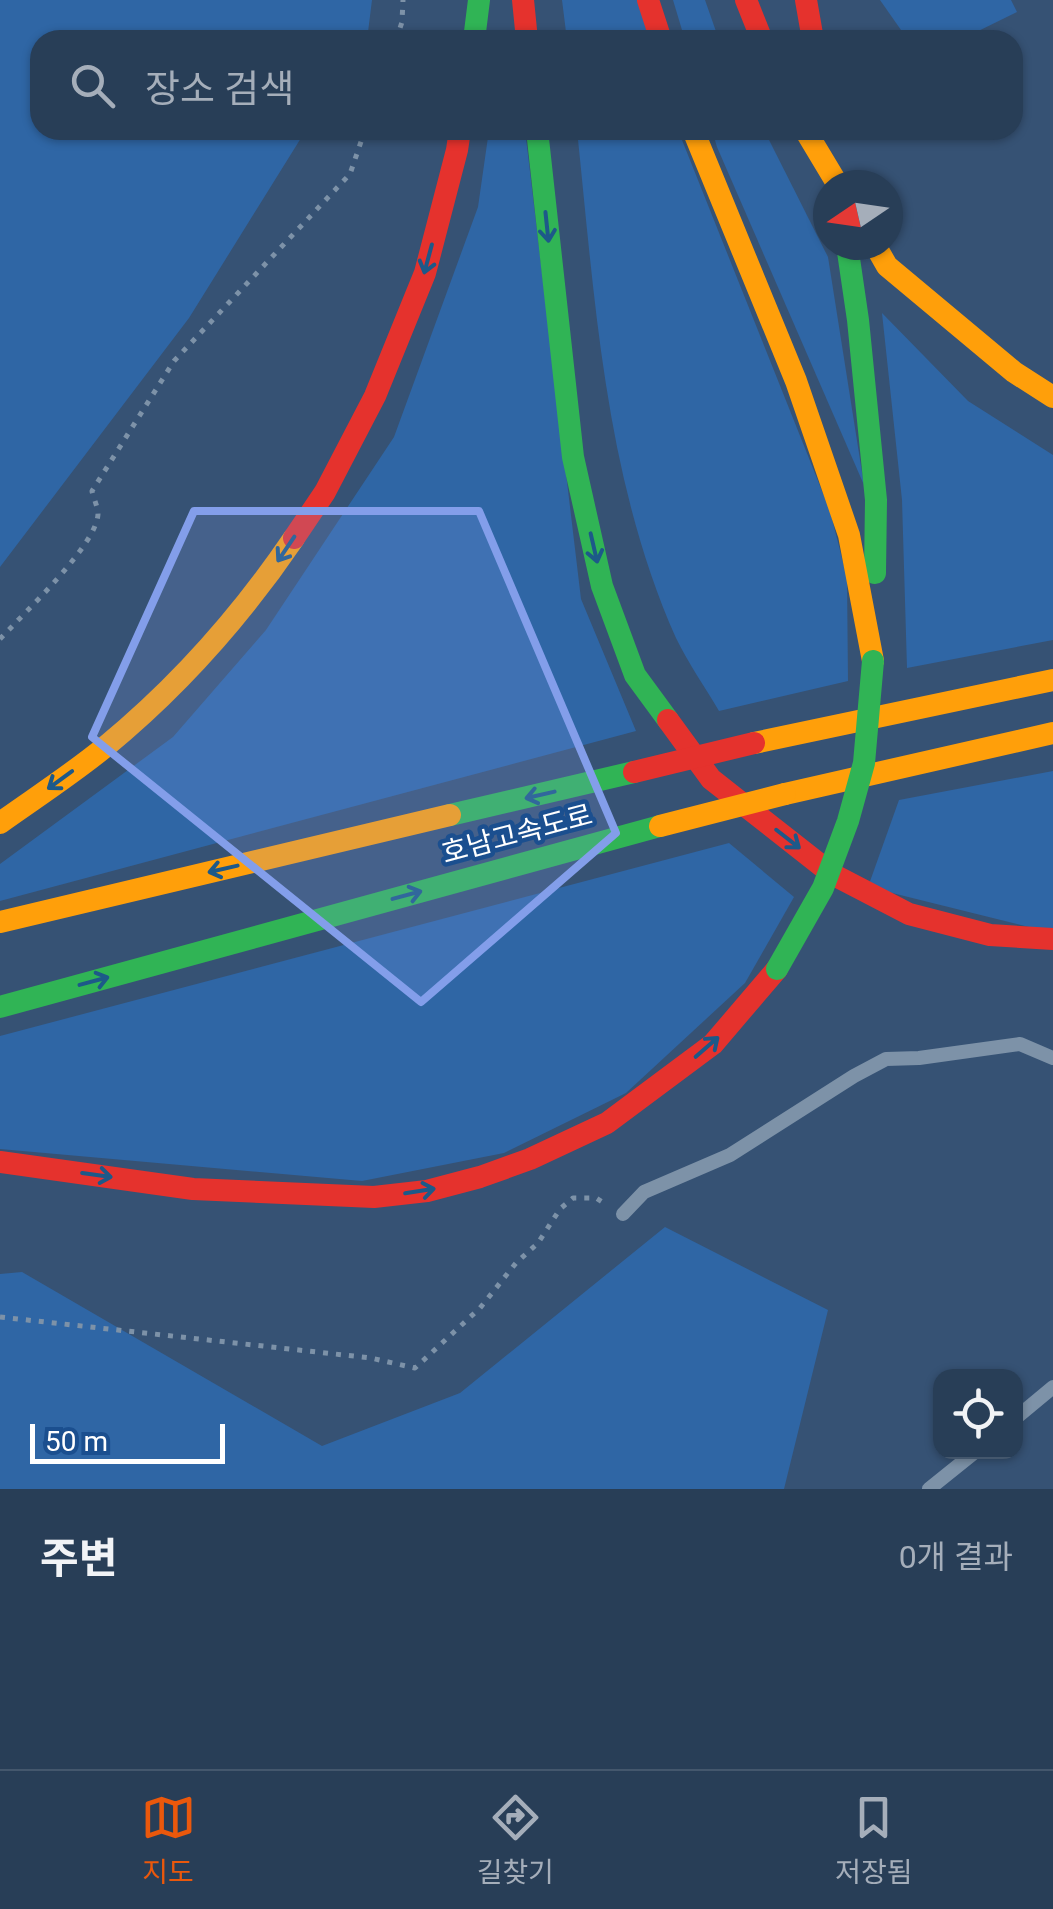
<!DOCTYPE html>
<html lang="ko">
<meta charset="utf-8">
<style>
:root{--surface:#283e57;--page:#344961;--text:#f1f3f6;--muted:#a5aeba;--line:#44576d;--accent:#ea580c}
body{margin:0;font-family:Roboto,"Noto Sans KR",sans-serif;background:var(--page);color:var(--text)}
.controls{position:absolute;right:30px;bottom:30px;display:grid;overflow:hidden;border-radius:20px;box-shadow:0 2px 8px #0004}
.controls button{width:90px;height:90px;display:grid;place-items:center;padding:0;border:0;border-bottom:2px solid var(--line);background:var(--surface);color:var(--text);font:50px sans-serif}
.compass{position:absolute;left:813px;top:170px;width:90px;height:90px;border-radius:50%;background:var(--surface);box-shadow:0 2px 8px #0004;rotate:257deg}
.scale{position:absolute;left:30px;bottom:25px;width:195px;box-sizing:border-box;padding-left:10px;border:5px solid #fff;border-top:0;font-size:28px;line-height:35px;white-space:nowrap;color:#fff;-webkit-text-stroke:8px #1b4f8f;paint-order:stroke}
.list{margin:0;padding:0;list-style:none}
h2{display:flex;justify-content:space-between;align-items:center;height:130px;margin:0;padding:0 40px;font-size:42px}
h2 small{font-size:32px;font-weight:400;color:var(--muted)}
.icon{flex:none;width:55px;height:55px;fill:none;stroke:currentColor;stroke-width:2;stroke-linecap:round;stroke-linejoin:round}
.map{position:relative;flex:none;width:1053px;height:1489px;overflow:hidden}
.search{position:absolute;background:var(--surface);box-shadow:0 2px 8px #0004;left:30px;right:30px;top:30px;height:110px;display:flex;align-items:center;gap:25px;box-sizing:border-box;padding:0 35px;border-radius:30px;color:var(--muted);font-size:38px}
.sheet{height:280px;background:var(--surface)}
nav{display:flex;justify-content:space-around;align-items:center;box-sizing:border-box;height:140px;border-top:2px solid var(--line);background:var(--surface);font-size:28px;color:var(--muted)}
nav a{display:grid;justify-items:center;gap:5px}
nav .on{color:var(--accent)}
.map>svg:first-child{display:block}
.green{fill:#2f66a5}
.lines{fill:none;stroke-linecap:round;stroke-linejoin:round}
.path{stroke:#7d92a8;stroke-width:5;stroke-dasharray:5 8;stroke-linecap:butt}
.lane{stroke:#7d92a8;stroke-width:14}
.fast{stroke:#30b455;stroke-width:22}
.slow{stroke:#ff9f0a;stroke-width:22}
.jam{stroke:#e5322d;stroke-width:22}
.fast-bridge{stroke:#30b455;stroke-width:22}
.slow-bridge{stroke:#ff9f0a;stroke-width:22}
.jam-bridge{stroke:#e5322d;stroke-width:22}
.oneway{stroke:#1d5989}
.marked{fill:#839eea;fill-opacity:0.2;stroke:#839eea;stroke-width:8;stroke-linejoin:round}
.labels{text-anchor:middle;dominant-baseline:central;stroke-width:9;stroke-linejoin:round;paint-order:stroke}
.street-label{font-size:28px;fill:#fff;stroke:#1b4f8f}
</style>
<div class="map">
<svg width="1053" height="1489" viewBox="0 0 1053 1489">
<rect width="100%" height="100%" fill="#365274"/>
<g class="green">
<path d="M0,0h372l-4,32 -5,8h-323v90h266l-117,188 -189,249z"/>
<path d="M562,0h76l12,40h-83z"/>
<path d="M673,0h32l14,40h-34z"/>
<path d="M880,0h131l6,12 -57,28h-52z"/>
<path d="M489,130h36l56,469 55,132 -636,170v-37l173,-127 93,-107 128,-193 84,-230z"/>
<path d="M577,130h101l152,381 17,67 1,103 -129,30c-14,-24 -31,-48 -43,-73 -71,-159 -81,-337 -99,-508z"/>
<path d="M712,130h52l64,127 36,228 -147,-338z"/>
<path d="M882,313l86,88 85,54v185l-146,28 -5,-168z"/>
<path d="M1053,771v162l-185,-46 31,-87z"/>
<path d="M729,843l65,54 -49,86 -119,110 -122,60 -142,28 -362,-32v-113z"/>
<path d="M665,1227l163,83 -44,179h-784v-215l22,-2 300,174 138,-53z"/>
</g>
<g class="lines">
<g class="path">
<path d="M396,40l6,-18 1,-22"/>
<path d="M0,639c23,-25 97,-94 98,-125 0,-7 -5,-17 -6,-23l82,-130 176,-187 15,-44"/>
<path d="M0,1317l371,41 44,10 65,-60 36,-45 22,-20 22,-34 13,-11h23l11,7"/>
</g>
<g class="lane">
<path d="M623,1214l21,-22 86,-37 124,-79 32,-17 33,-1 101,-14 33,14"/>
<path d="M1016,1418l37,-31"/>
<path d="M929,1489l46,-37"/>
</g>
<g class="fast">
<path d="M474,40l5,-40"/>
<path d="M537,130l36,327 29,129 33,89 33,45"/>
<path d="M847,245l11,75 18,180 -1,73"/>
<path d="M450,815l184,-43"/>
<path d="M0,1007l660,-181"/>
</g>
<g class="slow">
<path d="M693,130l103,251 53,154 24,126"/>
<path d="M805,130l33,55"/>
<path d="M875,245l12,21 127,106 39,25"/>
<path d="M754,743l299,-63"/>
<path d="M785,794l268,-61"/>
<path d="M0,823c35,-25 72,-49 105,-76 73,-60 136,-131 189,-209"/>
<path d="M0,922l450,-107"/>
</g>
<g class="jam">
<path d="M523,0l4,40"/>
<path d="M648,0l13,40"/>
<path d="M746,0l16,40"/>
<path d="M806,0l7,40"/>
<path d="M294,538l31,-46 50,-96 50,-123 32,-123 3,-20"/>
<path d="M668,720l43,59 121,95 77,40 81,21 63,4"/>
<path d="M0,1162l193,27 181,8 53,-6 53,-14 50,-18 77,-36 106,-79 64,-75"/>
</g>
<path class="fast-bridge" d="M777,969l46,-81 25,-67 16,-58 9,-102"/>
<path class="slow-bridge" d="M660,826l125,-32"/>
<path class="jam-bridge" d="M634,772l120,-29"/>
</g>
<defs><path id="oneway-shaft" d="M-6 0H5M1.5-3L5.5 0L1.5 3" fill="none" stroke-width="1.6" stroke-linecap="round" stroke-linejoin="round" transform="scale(2.5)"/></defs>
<g class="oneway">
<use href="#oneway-shaft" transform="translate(547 227) rotate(84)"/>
<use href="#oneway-shaft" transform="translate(428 259) rotate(105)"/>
<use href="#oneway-shaft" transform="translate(594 548) rotate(77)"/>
<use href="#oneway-shaft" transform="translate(286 549) rotate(124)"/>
<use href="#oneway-shaft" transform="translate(60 780) rotate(144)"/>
<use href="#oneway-shaft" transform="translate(540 795) rotate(167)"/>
<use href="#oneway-shaft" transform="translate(788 839) rotate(38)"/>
<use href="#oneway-shaft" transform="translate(223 869) rotate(167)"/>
<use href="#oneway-shaft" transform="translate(407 895) rotate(-15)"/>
<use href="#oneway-shaft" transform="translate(94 981) rotate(-15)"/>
<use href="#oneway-shaft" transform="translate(707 1047) rotate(-41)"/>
<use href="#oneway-shaft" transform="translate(97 1175) rotate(8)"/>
<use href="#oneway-shaft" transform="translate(420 1191) rotate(-9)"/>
</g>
<path class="marked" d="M194,511h285l137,322 -195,169 -329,-265z"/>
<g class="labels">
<g class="street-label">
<text transform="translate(517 834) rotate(-15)">호남고속도로</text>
</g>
</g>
</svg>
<div class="controls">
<button><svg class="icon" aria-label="locate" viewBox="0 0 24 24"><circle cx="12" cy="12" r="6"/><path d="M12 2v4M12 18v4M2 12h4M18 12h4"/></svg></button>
</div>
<svg class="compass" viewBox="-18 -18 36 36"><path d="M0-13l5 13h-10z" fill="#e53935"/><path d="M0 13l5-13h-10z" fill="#a5aeba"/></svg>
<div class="scale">50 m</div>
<div class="search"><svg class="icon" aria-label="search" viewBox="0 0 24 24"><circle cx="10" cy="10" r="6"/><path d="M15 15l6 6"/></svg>장소 검색</div>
</div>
<section class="sheet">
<h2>주변<small>0개 결과</small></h2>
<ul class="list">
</ul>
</section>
<nav>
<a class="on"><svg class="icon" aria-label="map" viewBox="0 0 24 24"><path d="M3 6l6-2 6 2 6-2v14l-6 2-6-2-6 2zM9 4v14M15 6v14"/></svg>지도</a>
<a><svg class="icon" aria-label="directions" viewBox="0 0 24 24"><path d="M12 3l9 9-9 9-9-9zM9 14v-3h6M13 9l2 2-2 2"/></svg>길찾기</a>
<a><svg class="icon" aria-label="saved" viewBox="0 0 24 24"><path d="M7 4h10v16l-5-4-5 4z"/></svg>저장됨</a>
</nav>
